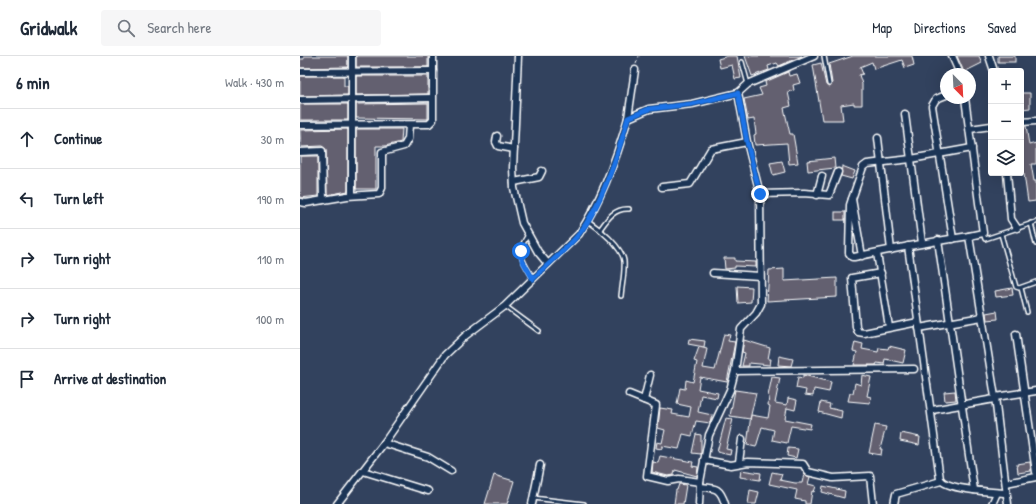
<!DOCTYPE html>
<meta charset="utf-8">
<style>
:root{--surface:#fff;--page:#f6f6f7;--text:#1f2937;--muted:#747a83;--line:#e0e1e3}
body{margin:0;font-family:"Patrick Hand",sans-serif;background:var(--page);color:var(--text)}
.controls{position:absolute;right:12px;top:12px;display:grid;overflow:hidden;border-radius:4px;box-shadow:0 4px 16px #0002}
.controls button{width:36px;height:36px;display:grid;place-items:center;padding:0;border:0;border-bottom:1px solid var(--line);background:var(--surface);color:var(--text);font:20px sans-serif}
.compass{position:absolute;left:640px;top:12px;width:36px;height:36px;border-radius:50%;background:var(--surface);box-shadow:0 4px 16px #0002;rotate:156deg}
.stop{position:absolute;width:12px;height:12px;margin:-9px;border:3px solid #1a73e8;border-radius:50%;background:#fff}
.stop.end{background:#1a73e8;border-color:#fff;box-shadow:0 1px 4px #0008}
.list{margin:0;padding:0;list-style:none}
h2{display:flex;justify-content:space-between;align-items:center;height:52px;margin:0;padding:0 16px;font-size:17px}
h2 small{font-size:13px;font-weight:400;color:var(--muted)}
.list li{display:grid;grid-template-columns:26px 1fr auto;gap:12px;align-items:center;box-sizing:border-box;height:60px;padding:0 16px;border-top:1px solid var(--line)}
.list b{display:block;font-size:15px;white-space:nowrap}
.list em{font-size:13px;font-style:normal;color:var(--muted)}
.icon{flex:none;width:22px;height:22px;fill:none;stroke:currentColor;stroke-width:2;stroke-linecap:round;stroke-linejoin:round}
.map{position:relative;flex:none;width:736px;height:448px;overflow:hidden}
header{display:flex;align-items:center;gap:24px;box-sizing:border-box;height:56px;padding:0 20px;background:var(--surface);border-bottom:1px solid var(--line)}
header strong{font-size:19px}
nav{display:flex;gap:22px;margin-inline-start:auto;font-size:14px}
.search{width:280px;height:36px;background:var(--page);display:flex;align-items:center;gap:10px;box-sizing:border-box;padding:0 14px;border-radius:4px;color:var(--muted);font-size:15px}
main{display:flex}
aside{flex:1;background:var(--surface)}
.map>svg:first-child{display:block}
.building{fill:#646070;stroke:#fff}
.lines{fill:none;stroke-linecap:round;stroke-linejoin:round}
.lane-casing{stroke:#fff;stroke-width:6}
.street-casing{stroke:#fff;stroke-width:9}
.path{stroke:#fff;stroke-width:1;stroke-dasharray:4 3;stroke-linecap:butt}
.lane{stroke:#1d3557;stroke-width:3}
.street{stroke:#1d3557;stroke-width:6}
.route{stroke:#1a73e8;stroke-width:5}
</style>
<header>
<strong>Gridwalk</strong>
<div class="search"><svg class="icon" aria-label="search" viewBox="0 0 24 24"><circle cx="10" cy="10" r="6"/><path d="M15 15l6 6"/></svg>Search here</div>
<nav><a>Map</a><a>Directions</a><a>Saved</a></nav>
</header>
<main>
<aside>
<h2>6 min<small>Walk · 430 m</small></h2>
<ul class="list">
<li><svg class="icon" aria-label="ahead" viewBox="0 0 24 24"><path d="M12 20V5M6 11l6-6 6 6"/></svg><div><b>Continue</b></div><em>30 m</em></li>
<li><svg class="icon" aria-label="left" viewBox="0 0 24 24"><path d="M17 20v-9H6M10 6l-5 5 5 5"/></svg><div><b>Turn left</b></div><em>190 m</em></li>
<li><svg class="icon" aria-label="right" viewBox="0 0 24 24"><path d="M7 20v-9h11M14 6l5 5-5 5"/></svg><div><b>Turn right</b></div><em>110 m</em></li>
<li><svg class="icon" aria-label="right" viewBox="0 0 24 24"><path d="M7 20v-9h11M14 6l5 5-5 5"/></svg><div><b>Turn right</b></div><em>100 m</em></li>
<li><svg class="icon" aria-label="arrive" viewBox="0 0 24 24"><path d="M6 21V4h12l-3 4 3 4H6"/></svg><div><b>Arrive at destination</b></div></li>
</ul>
</aside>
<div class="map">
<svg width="736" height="448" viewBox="0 0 736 448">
<rect width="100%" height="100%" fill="#32425e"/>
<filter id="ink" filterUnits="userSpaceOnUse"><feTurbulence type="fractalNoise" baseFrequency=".025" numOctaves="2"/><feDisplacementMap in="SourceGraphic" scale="8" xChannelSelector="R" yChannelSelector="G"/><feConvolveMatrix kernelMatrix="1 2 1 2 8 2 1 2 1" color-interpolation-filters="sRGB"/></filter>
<g filter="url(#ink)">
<g class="building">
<path d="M4,0h44v11l-48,1v-9h4z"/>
<rect x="56" y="0" width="72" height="11"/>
<path d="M428,0h9l4,22 -6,1 -3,-14 -12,3 -2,-9z"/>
<path d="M445,0h57l-23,10 -2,-3 -9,3 1,4 -17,6z"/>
<path d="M553,0h59l2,9 -9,3 -3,-8 -28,9 -2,-7 -12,5 3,7 -4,1 3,9v21h-8v-2l-13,2 2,15h-21l-9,-55 8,-2 5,22 4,2 2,-4 -3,-19z"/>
<path d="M657,0h22l3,7 -18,9z"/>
<rect x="698" y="0" width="17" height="6"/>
<path d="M488,16l1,4 8,-2 3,9 -7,2 1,5 -6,2 3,14 -7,2 6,26h3l5,29 -9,1 -2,-21 -32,2 -1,-10 2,-1 -2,-15 -6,1 -4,-21 18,-4 -3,-7 7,-2 -1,-4z"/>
<path d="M0,20h44v10h4v9l-48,1z"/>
<path d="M56,20h72v18l-72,1z"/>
<path d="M721,37h9v15l-8,1z"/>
<path d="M128,47v16l-72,-1v-14z"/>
<rect x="0" y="48" width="48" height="16"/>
<path d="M721,70h5l3,19 7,-2v21h-5l3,17h2v20l-8,1 -4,-28 -3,1z"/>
<path d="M48,73v62l-21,4 -1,-46 -4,-3 -21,1 -1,-17z"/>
<path d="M56,73h46l-1,13 -16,4h-9v43h-20z"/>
<path d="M0,100h18v40l-18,2z"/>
<path d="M534,102l1,10 -27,3 -1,-10z"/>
<path d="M482,105l3,11 -12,3 -3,-12z"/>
<path d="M542,110l13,5 -3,8 -11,-3z"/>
<rect x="535" y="156" width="10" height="8"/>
<path d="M424,202h11v3l21,1v5l-21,-1v2l-10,1z"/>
<path d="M484,213v12l53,-3v19l-70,4 2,-31z"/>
<path d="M437,230l15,1 -1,15 -13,1z"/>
<path d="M712,232l1,7 -17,2 -1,-6z"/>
<path d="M697,255l1,8 -11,1 -1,-7z"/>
<path d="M424,278l6,1 -2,6 7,1 -8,40 -27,-5 -2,12 20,4 -1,5 -16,-3 -3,17 14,3 -2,8 -14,-2 -4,15 -9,-2 -4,15 -17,-3v3l-6,-1 1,-6 5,1 3,-13 -7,-2 2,-20 13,2 -1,4 17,3 2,-10 -14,-3 3,-16 5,1 1,-9 7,2 4,-20 -3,-1 5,-14 8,2 -4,19 12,2z"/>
<path d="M389,283l16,2 -1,6 -16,-3z"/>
<path d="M444,284l26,8 -2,11h3l-1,6 -21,-2v3h-7l3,-13 -3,-1z"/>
<path d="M555,286l8,2 -1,5 16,3 1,-4 9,1 1,-3 17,4 -3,13 -18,-4 -1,5 -7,-1 -1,2h-22l3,-13 -4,-1z"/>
<path d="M479,300l14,3 -2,7 -13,-1z"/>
<path d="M503,319l28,7 -2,10 -15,-3 -1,7 -8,-1 1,-5 -10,-2 2,-11 5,1z"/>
<path d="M562,319l9,2 -4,19 4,1 -1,6 -22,-2 2,-8h3l2,-10 6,2z"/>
<path d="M472,321l8,1 -5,25 12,2 1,-7 9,2 -2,10 -8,-2 -2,11 26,5 -1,5 -19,-3 -4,17 -15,-3 2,-10 -12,-3 -6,20 -9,-2 4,-30 17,3 2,-12 -2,-1 1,-8 -1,-1z"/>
<path d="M435,334l21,3 -6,26 -20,-3z"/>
<path d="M655,335l1,9 -11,1 -1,-9z"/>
<path d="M521,346l9,2 -1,4 13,3 -1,7 -22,-6z"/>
<path d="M426,362l7,1 -7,30 5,1 -1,5 -13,-3z"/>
<path d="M575,369l11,2 -6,22h2l-1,6 -12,-2z"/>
<path d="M601,377l19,4 -1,8 -19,-4z"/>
<path d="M396,378l5,1v19l-9,-1z"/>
<path d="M488,392l10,1 -2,9 -9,-2z"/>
<path d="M360,400l33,6 -1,4 6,1 -1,9 -22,-6 -1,5 -6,1 -16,-4 1,-10 5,1z"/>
<path d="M730,406l1,9 -13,2 -1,-9z"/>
<path d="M441,414l20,3 -1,7 -20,-3z"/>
<path d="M472,416l10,2 -2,6 15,3h7l2,-9 6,3 -2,7 8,2 -2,6 -2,-1 -2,13h-5v-3l-10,-2 2,-9 -28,-6z"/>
<path d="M194,419l20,6 -7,23h-22z"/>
<path d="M379,428l7,1 -3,19h-9l2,-14h1z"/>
<path d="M523,430l22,5 -1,7 -22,-6z"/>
<path d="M450,434l9,2 -3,12h-8z"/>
</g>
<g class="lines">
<defs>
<g id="lane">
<path d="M524,0l5,28"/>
<path d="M442,6l6,22"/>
<path d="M288,165c11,7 34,26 36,40 1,11 -2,24 -3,35"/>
<path d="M731,167l5,21"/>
<path d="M301,172c7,-10 14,-20 28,-19"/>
<path d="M683,177l2,6 51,-17"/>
<path d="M701,178l15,53 3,1 17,-6"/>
<path d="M228,179c-13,18 -5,26 5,43"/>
<path d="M721,232l6,24"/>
<path d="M205,250l34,25"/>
<path d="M233,442l51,6"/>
</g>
<g id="street">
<path d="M52,0v139"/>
<path d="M218,0l-5,112 1,20 8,35 16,29 10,12"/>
<path d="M652,0l8,18"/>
<path d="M689,0l5,15"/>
<path d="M0,16l133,-1"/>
<path d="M646,39l-10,4 -4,7 21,133"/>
<path d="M665,42l18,135 -14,3 26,161 13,107"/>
<path d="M0,44l132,-2"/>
<path d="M605,58l17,129"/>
<path d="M328,62l7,-48"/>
<path d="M721,66l15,-1"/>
<path d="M0,69l129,-1 4,-4v-64"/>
<path d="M670,73l21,-3"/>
<path d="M197,80l-1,6 2,4 16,3"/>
<path d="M578,82l13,112"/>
<path d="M0,96l22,-1 1,49"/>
<path d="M707,117l4,46 6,9"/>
<path d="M214,126l25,-5 3,-6"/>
<path d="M362,131l28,-3 21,-35 36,-7"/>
<path d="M460,138l44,-1 25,2 9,-23"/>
<path d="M517,139l5,-19"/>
<path d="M552,143l11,-32 4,-3 44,-5 61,-11"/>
<path d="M0,146l6,1 41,-7 32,-2 3,-6v-36l22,-6 4,-7 1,-14"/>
<path d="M638,184l36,250"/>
<path d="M608,190l32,233c7,11 53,13 66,14"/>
<path d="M577,197l12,74"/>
<path d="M562,200l-10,-57 -2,6 -1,48 3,4h2c38,-8 76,-15 115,-21"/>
<path d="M413,217l47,3"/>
<path d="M581,217l-29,5 4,49 2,5 6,1 54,-11"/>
<path d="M619,272l63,-11"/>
<path d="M716,278l20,138"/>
<path d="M435,315l179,-2"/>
<path d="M329,338l27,11 -9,71 21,5 11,-2 21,3"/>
<path d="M695,341l41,-6"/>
<path d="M344,344l6,-25"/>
<path d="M632,354l62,-11"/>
<path d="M84,387l44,14 23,14"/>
<path d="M404,404l27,5 17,-3 55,2 5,8 25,6 37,-2 3,28"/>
<path d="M439,406l3,-23"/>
<path d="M63,415l65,20"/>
<path d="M706,427l30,-6"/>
<path d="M400,431c15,1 20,0 25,17"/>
<path d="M37,448l47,-61 61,-88 20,-19 40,-30 74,-72c23,-35 38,-77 49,-116l21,-9 43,-5 46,-11 10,-9 66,-28"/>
<path d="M232,448l8,-39"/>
<path d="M399,448l1,-22 9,-47 21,-45 5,-19 6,-42 15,-16 5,-9 -1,-110 -13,-52 -9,-49"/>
<path d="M594,448l2,-10 45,-13"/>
<path d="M692,448l5,-11"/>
</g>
</defs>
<use href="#lane" class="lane-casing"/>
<use href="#street" class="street-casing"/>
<path class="path" d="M336,8l3,-8"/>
<use href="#lane" class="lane"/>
<use href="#street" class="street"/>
</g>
</g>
<g class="lines" filter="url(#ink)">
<path class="route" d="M221,195l1,9 11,19c15,-15 33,-29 46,-45 22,-28 40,-82 49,-116l21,-9 43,-5 46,-11 9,49 13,52"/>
</g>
</svg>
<div class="controls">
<button>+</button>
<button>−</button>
<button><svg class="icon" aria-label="layers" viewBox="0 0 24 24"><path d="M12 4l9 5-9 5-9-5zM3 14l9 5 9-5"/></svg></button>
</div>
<svg class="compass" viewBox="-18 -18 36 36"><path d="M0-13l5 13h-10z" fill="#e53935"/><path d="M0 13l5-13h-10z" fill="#747a83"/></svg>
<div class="stop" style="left:221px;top:195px"></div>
<div class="stop end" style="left:460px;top:138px"></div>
</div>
</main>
